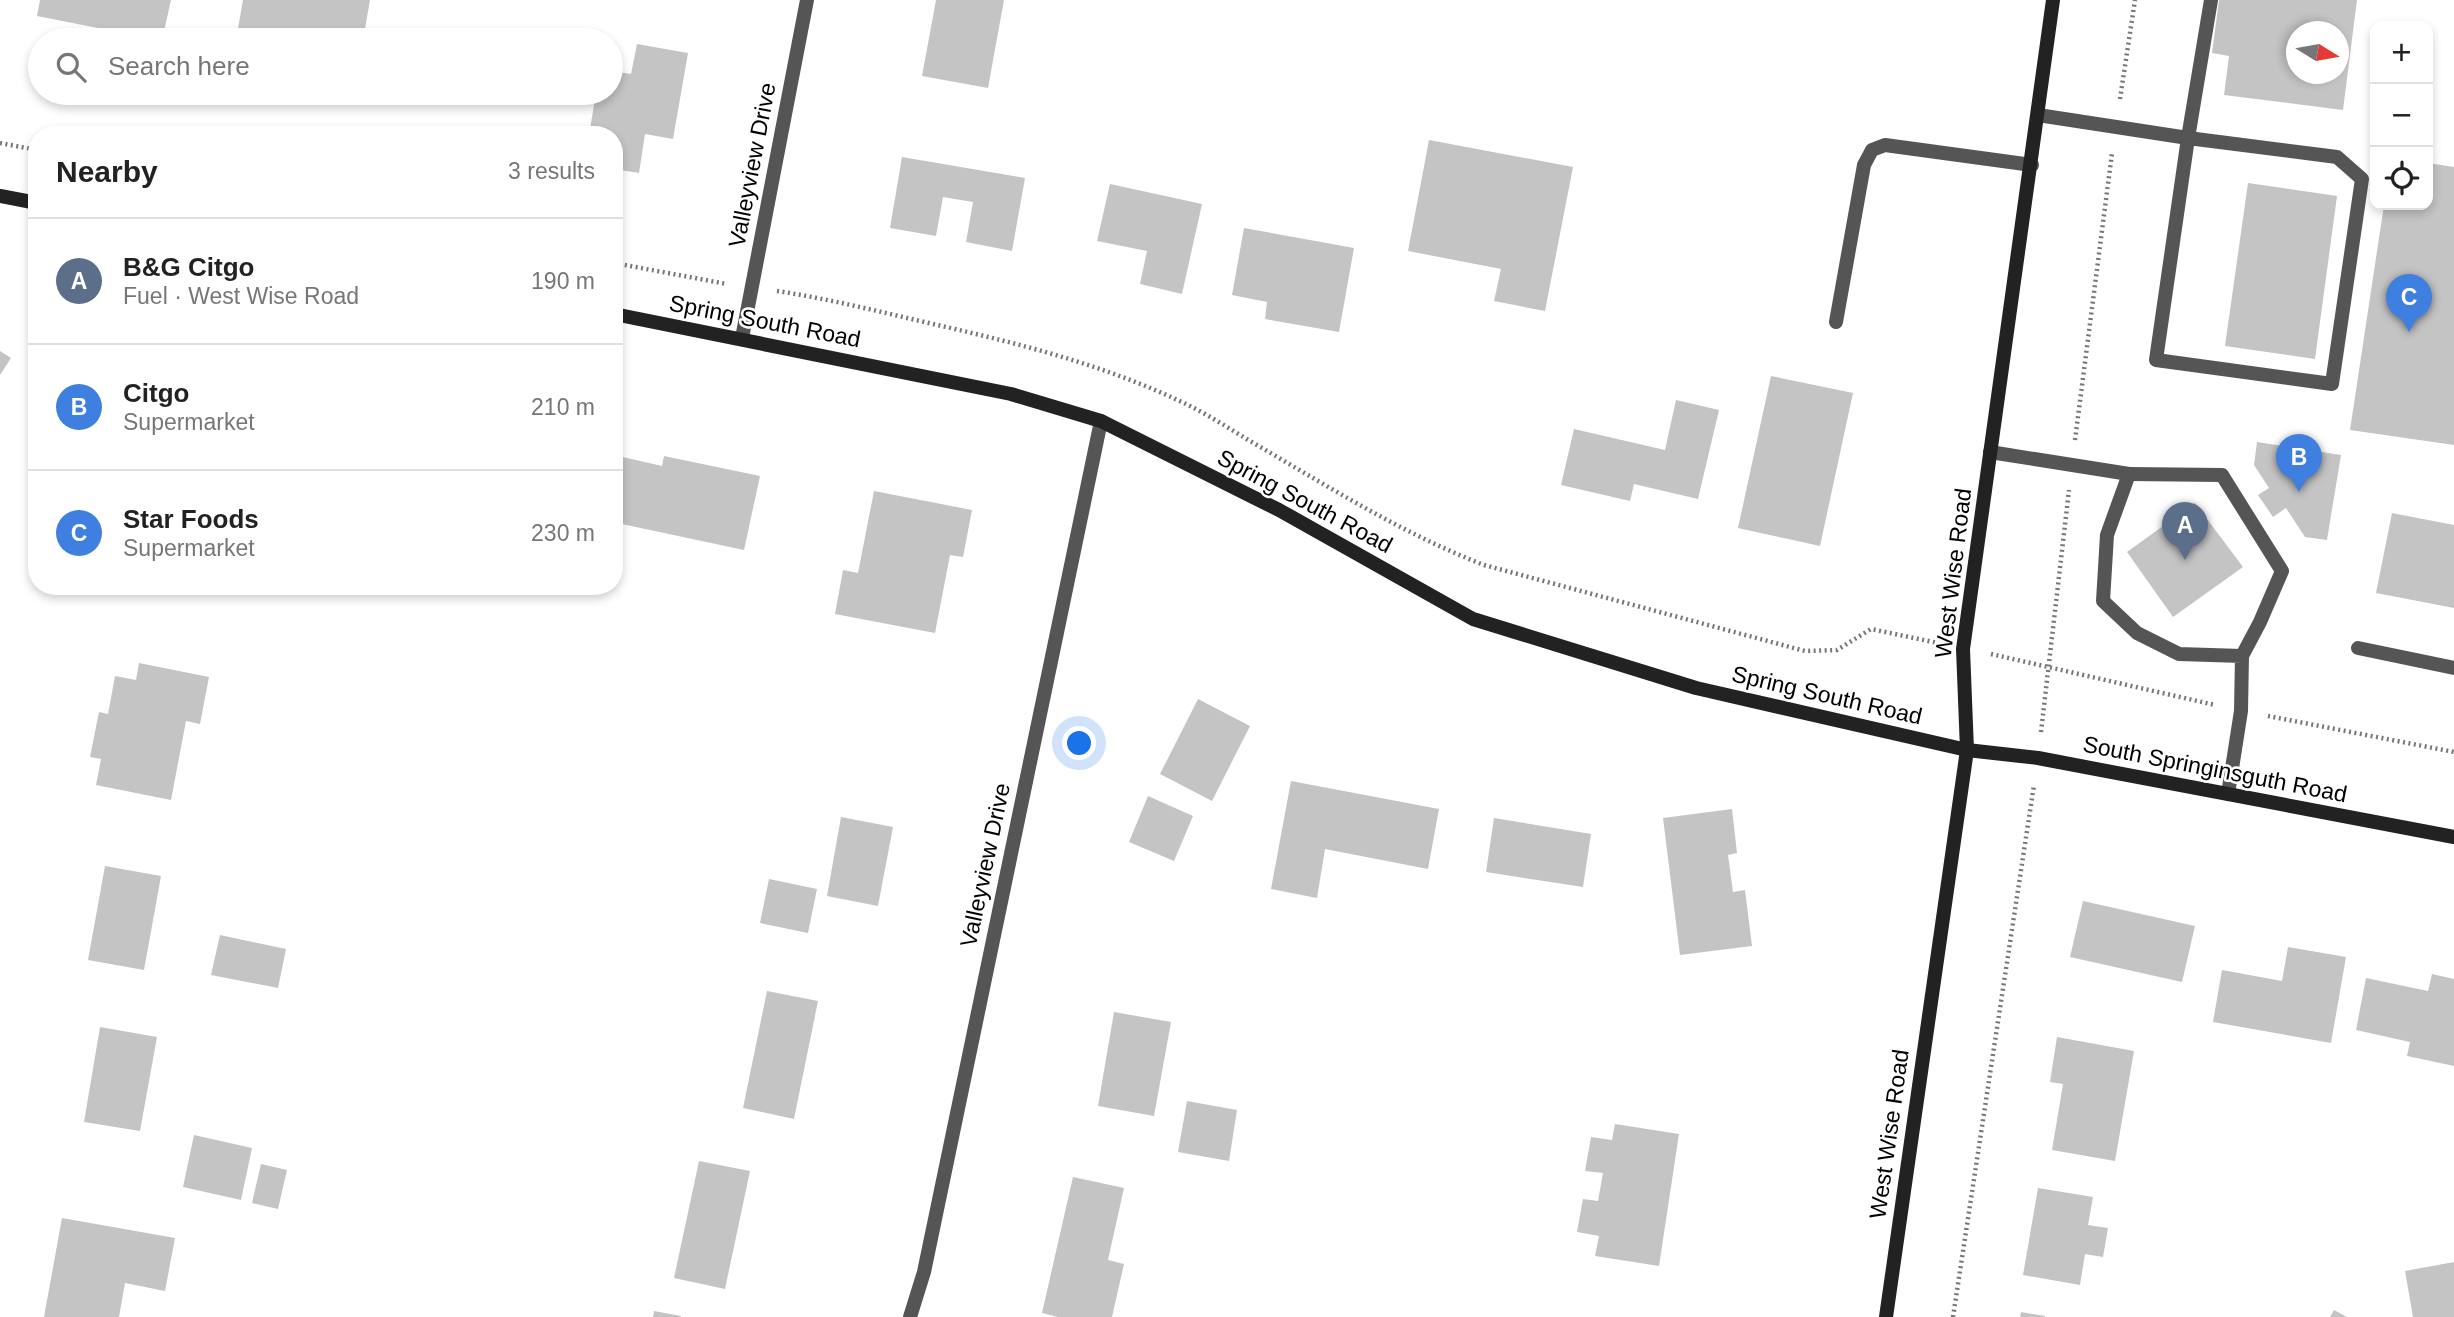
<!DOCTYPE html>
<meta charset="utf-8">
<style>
:root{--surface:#fff;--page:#f2f2f2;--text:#222;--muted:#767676;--line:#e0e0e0;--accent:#000}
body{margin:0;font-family:Arial,sans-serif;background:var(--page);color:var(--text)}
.controls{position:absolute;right:21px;top:21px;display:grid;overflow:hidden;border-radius:14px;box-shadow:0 4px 10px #0003}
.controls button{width:63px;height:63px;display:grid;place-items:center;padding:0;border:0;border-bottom:2px solid var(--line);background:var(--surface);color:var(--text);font:35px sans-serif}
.compass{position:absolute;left:2286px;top:21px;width:63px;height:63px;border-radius:50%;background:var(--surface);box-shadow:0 4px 10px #0003;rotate:101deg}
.you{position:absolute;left:1080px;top:744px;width:24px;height:24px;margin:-18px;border:5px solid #fff;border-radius:50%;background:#1a73e8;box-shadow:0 0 0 10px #1a73e833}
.badge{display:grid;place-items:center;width:46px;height:46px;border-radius:50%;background:var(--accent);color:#fff;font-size:23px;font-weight:700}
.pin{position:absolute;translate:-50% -58px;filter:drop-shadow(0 2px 4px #0008)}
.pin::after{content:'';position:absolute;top:37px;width:24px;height:21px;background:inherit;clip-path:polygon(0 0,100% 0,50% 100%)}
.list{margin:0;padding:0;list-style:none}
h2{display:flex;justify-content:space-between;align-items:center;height:91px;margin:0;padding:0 28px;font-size:30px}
h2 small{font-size:23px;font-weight:400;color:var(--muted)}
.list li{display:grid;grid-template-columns:46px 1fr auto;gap:21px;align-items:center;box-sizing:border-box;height:126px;padding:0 28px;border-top:2px solid var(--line)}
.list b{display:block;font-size:26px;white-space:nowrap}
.list p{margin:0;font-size:23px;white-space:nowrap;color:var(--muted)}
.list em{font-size:23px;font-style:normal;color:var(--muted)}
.icon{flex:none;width:38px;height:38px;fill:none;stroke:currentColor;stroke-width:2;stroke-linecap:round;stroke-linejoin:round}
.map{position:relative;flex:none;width:2454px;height:1317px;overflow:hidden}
.search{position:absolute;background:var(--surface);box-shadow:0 4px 10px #0003;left:28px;top:28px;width:595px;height:77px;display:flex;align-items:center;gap:18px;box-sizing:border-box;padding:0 24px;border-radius:38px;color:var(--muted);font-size:26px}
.panel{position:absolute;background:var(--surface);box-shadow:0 4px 10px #0003;left:28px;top:126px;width:595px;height:469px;border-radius:28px}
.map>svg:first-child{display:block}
.building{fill:#c4c4c4;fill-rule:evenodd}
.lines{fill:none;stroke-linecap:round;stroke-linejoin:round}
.path{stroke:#777;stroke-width:4.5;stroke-dasharray:2 3.5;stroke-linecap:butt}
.lane{stroke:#555;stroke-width:14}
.street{stroke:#555;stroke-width:14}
.secondary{stroke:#222;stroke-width:14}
.labels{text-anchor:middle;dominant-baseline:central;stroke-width:5;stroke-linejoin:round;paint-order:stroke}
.street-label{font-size:23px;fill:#000;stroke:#fff}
</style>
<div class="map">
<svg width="2454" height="1317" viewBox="0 0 2454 1317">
<rect width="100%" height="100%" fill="#fff"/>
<g class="building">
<path d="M40,0h131l-9,40h-61l2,-11 -66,-13z"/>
<path d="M243,0h127l-7,40h-127z"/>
<path d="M936,0h68l-16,88 -66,-12z"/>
<path d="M2219,0h138l-14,110 -119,-15 5,-39 -17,-3zM2296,32h42v42h-42z"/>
<path d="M637,44l51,9 -15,86 -28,-5 -6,39 -25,-4v-34h-25l7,-42h15v-22l20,3z"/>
<path d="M1429,140l144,27 -28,144 -51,-10 7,-32 -93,-18z"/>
<path d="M902,157l123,21 -13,73 -46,-9 7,-40 -30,-5 -7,39 -46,-8z"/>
<path d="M2428,163l26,4v278l-104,-15 34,-225h44z"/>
<path d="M2248,183l89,13 -22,163 -90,-13z"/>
<path d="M1110,184l92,20 -20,90 -42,-10 7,-33 -50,-10z"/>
<path d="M1244,228l110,20 -15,84 -74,-13 2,-17 -35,-7z"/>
<path d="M0,351l11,7 -11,17z"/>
<path d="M1771,376l82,17 -33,153 -82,-18z"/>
<path d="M1676,400l43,10 -21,89 -64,-15 -4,17 -69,-16 13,-56 91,21z"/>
<path d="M2257,442l84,13 -14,85 -22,-3 -19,-29 -13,9 -15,-22 11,-7 -15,-23z"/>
<path d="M614,455l48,11 2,-10 96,20 -16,74 -127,-27 5,-22 -8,-2z"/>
<path d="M874,491l98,19 -9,47 -13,-2 -15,78 -100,-19 8,-44 15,3z"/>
<path d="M2195,503l48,64 -70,50 -46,-65z"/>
<path d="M2392,513l62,12v83l-78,-15z"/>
<path d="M139,663l70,14 -9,47 -14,-3 -15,79 -75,-15 5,-26 -11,-2 9,-45 9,2 7,-38 21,4z"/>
<path d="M1198,699l52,27 -38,75 -52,-27z"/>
<path d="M1291,781l148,28 -11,60 -103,-20 -8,49 -46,-9z"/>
<path d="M1148,796l45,20 -19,45 -45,-19z"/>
<path d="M1732,809l5,44 -9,2 5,37 12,-2 7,56 -72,9 -17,-137z"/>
<path d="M841,817l52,10 -15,79 -51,-10z"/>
<path d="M1494,818l97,16 -8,53 -97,-15z"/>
<path d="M105,866l56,10 -17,94 -56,-10z"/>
<path d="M769,879l48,10 -9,44 -48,-10z"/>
<path d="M2083,901l112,25 -13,56 -112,-25z"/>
<path d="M220,935l66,14 -8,39 -67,-13z"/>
<path d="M2288,947l58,10 -15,86 -118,-21 9,-52 60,11z"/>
<path d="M2432,974l22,5v87l-47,-10 3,-14 -54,-12 10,-52 62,13z"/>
<path d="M767,991l51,10 -24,118 -51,-11z"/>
<path d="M1114,1012l57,10 -17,94 -56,-10z"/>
<path d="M100,1027l57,10 -17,94 -56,-9z"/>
<path d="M2057,1037l77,14 -19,110 -63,-11 11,-66 -13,-2z"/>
<path d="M1187,1101l50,9 -8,51 -51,-9z"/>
<path d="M1615,1124l64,10 -20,132 -64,-10 4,-20 -22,-4 6,-33 15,2 5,-28 -18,-2 6,-34 21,3z"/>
<path d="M194,1135l58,13 -11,52 -58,-13z"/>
<path d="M699,1161l51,10 -25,118 -51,-11z"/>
<path d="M261,1164l26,6 -9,39 -26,-6z"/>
<path d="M1073,1177l51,11 -16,72 16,4 -12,53h-54l-16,-4z"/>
<path d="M2038,1188l55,9 -5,28 20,3 -5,29 -18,-3 -5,31 -57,-10z"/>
<path d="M62,1218l113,20 -10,53 -40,-8 -6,34h-75z"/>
<path d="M2454,1262v55h-41l-8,-46z"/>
<path d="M2334,1310l13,7h-17z"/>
<path d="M654,1311l27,5v1h-28z"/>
<path d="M2021,1312l24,4v1h-25z"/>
</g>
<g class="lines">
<g class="path">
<path d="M2120,99l15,-99"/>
<path d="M0,143l37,7"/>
<path d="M614,263l113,21"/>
<path d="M777,291c53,8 104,21 156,33 88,20 176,42 257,82 20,10 40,23 60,35 76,44 151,92 234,124l321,86 32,-1 34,-21 67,14"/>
<path d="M2075,440l37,-287"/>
<path d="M1991,654l224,51"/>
<path d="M2268,716l186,36"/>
<path d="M2041,732l28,-242"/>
<path d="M1953,1317l81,-532"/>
</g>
<g class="lane">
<path d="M2038,115l150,23 23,-138"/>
<path d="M2188,138l149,19 25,22 -30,205 -176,-24z"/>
<path d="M1836,322l28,-157 8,-15 13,-5 147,20"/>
<path d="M1990,452l139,22 -22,61 -4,66 34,32 42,21 63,2 -1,55 -13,83"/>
<path d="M2129,474l93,1 60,96 -22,51 -18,34"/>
<path d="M2358,648l96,20"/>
</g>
<g class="street">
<path d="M742,338l65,-338"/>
<path d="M910,1317l14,-45 177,-851"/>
</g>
<g class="secondary">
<path d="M0,196l37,7"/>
<path d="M614,314l397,80 90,27 178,89 194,109 223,69 271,62 71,8 416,79"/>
<path d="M1886,1317l81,-567 -4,-101 90,-649"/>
</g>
</g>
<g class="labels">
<g class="street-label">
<text transform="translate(752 165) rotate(-79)">Valleyview Drive</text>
<text transform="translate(765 321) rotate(11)">Spring South Road</text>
<text transform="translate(1305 501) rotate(28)">Spring South Road</text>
<text transform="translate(1953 573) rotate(-83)">West Wise Road</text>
<text transform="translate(1827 695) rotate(13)">Spring South Road</text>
<text transform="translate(2215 769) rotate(11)">South Springinsguth Road</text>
<text transform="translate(985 865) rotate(-78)">Valleyview Drive</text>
<text transform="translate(1889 1134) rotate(-82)">West Wise Road</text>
</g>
</g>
</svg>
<div class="controls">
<button>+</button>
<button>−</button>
<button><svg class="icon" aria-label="locate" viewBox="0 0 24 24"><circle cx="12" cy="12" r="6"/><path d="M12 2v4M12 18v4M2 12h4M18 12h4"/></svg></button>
</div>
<svg class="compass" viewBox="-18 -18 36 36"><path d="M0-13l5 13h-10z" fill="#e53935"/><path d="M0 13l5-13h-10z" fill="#767676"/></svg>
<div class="you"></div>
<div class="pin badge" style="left:2185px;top:560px;background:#5c6f8a">A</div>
<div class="pin badge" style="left:2299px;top:492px;background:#3f7fe0">B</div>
<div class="pin badge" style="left:2409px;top:332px;background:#3f7fe0">C</div>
<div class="search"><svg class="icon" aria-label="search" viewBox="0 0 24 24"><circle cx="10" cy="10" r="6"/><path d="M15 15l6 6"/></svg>Search here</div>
<section class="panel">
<h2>Nearby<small>3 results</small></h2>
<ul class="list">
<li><span class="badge" style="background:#5c6f8a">A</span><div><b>B&amp;G Citgo</b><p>Fuel · West Wise Road</p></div><em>190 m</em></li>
<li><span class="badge" style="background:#3f7fe0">B</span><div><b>Citgo</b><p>Supermarket</p></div><em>210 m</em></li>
<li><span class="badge" style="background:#3f7fe0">C</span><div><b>Star Foods</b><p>Supermarket</p></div><em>230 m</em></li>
</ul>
</section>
</div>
